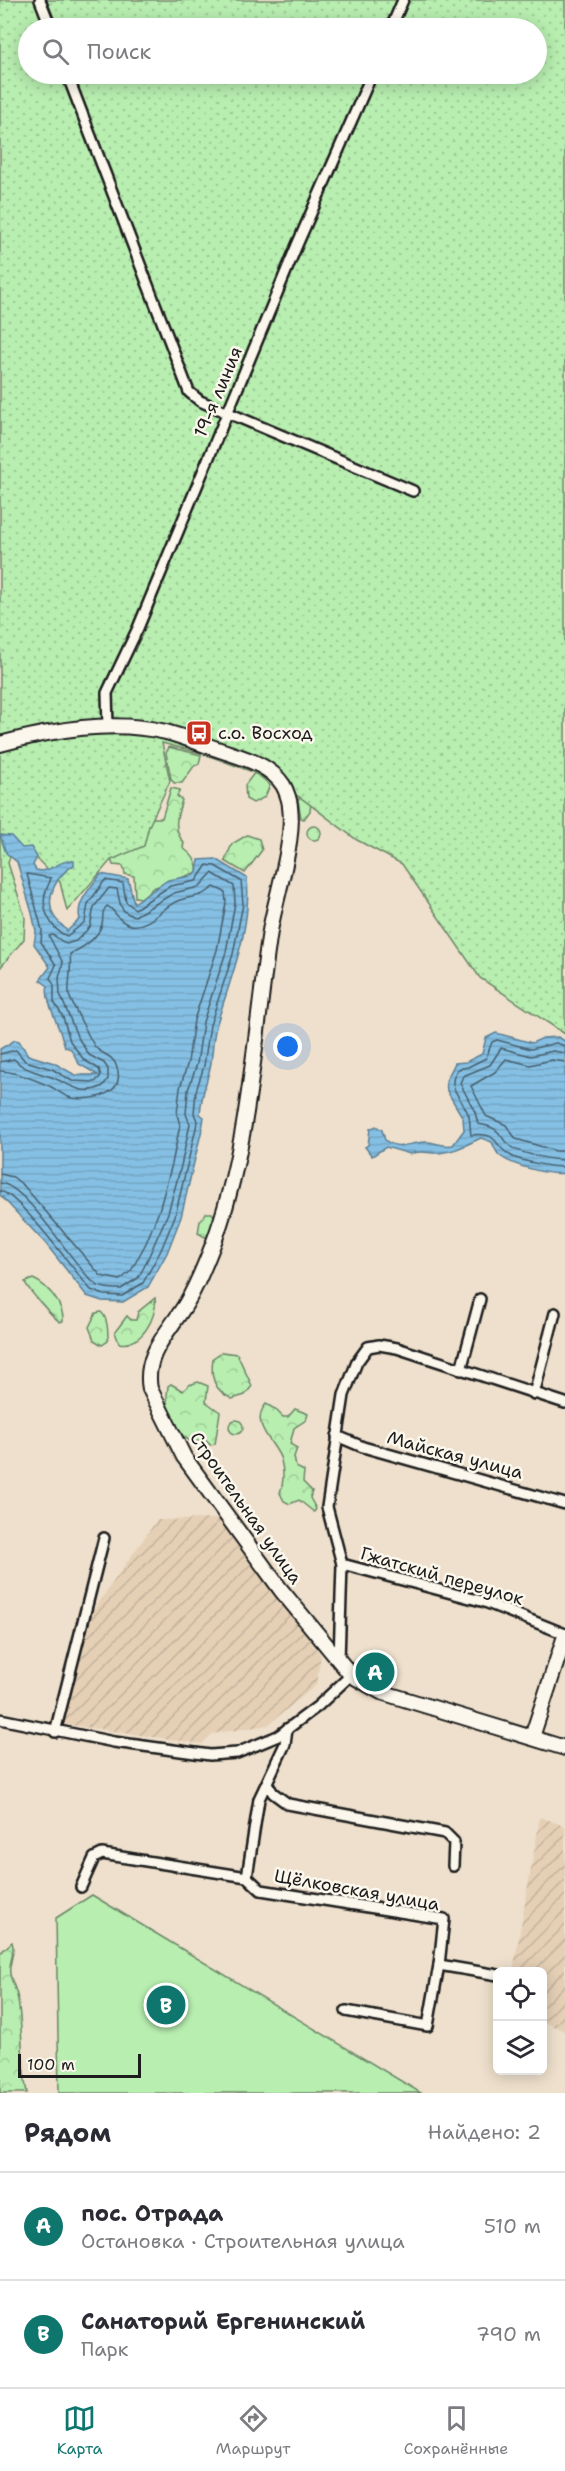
<!DOCTYPE html>
<html lang="ru">
<meta charset="utf-8">
<style>
:root{--surface:#fff;--page:#f7f7f7;--text:#2b2b33;--muted:#7c7c81;--line:#e1e1e2;--accent:#0f766e}
body{margin:0;font-family:"Shantell Sans",sans-serif;background:var(--page);color:var(--text)}
.controls{position:absolute;right:18px;bottom:18px;display:grid;overflow:hidden;border-radius:9px;box-shadow:0 3px 15px #0003}
.controls button{width:54px;height:54px;display:grid;place-items:center;padding:0;border:0;border-bottom:2px solid var(--line);background:var(--surface);color:var(--text);font:30px sans-serif}
.scale{position:absolute;left:18px;bottom:15px;width:123px;box-sizing:border-box;padding-left:6px;border:3px solid #1c1c1c;border-top:0;font-size:16px;line-height:21px;white-space:nowrap;color:#1c1c1c;-webkit-text-stroke:4px #fbf7ec;paint-order:stroke}
.you{position:absolute;left:288px;top:1047px;width:21px;height:21px;margin:-15px;border:4px solid #fff;border-radius:50%;background:#1a73e8;box-shadow:0 0 0 9px #1a73e833}
.badge{display:grid;place-items:center;width:39px;height:39px;border-radius:50%;background:var(--accent);color:#fff;font-size:20px;font-weight:700}
.pin{position:absolute;translate:-50% -50%;border:3px solid #fff;box-shadow:0 2px 6px #0006}
.list{margin:0;padding:0;list-style:none}
h2{display:flex;justify-content:space-between;align-items:center;height:78px;margin:0;padding:0 24px;font-size:26px}
h2 small{font-size:20px;font-weight:400;color:var(--muted)}
.list li{display:grid;grid-template-columns:39px 1fr auto;gap:18px;align-items:center;box-sizing:border-box;height:108px;padding:0 24px;border-top:2px solid var(--line)}
.list b{display:block;font-size:22px;white-space:nowrap}
.list p{margin:0;font-size:20px;white-space:nowrap;color:var(--muted)}
.list em{font-size:20px;font-style:normal;color:var(--muted)}
.icon{flex:none;width:33px;height:33px;fill:none;stroke:currentColor;stroke-width:2;stroke-linecap:round;stroke-linejoin:round}
.map{position:relative;flex:none;width:565px;height:2093px;overflow:hidden}
.search{position:absolute;background:var(--surface);box-shadow:0 3px 15px #0003;left:18px;right:18px;top:18px;height:66px;display:flex;align-items:center;gap:15px;box-sizing:border-box;padding:0 21px;border-radius:33px;color:var(--muted);font-size:22px}
.sheet{height:294px;background:var(--surface)}
nav{display:flex;justify-content:space-around;align-items:center;box-sizing:border-box;height:84px;border-top:2px solid var(--line);background:var(--surface);font-size:16px;color:var(--muted)}
nav a{display:grid;justify-items:center;gap:3px}
nav .on{color:var(--accent)}
.map>svg:first-child{display:block}
.industrial{fill:url(#industrial-furrows)}
.forest{fill:url(#forest-crowns);stroke:#6a8566;stroke-width:1.5}
.park{fill:#b8eeb0;stroke:#6a8566;stroke-width:1.5}
.garden{fill:url(#garden-dots);stroke:#6a8566;stroke-width:1.5;fill-rule:evenodd}
.water{fill:url(#water-rules);stroke:#5b7e94;stroke-width:1.5}
.lines{fill:none;stroke-linecap:round;stroke-linejoin:round}
.shore{stroke:#465e6c;stroke-width:1.5}
.street-casing{stroke:#1c1c1c;stroke-width:14}
.secondary-casing{stroke:#1c1c1c;stroke-width:18}
.street{stroke:#fbf7ec;stroke-width:9}
.secondary{stroke:#fbf7ec;stroke-width:14}
.labels{text-anchor:middle;dominant-baseline:central;stroke-width:5;stroke-linejoin:round;paint-order:stroke}
.street-label{font-size:18px;fill:#1c1c1c;stroke:#fbf7ec}
.poi-label{font-size:18px;fill:#1c1c1c;stroke:#fbf7ec;text-anchor:start}
</style>
<div class="map">
<svg width="565" height="2093" viewBox="0 0 565 2093">
<defs>
<pattern id="industrial-furrows" width="10" height="10" patternUnits="userSpaceOnUse" patternTransform="scale(1.5)"><rect width="10" height="10" fill="#e5d0b6"/><path d="M-1 1l2-2M0 10L10 0M9 11l2-2" fill="none" stroke="#c4b29c"/></pattern>
<pattern id="forest-crowns" width="20" height="18" patternUnits="userSpaceOnUse" patternTransform="scale(1.5)"><rect width="20" height="18" fill="#b8eeb0"/><path d="M2 6a3 3 0 1 1 6 0M12 15a3 3 0 1 1 6 0" fill="none" stroke="#9ecc97"/></pattern>
<pattern id="garden-dots" width="8" height="8" patternUnits="userSpaceOnUse" patternTransform="scale(1.5)"><rect width="8" height="8" fill="#b8eeb0"/><path d="M2 2h.1M6 6h.1" fill="none" stroke="#9ecc97" stroke-width="1.8" stroke-linecap="round"/></pattern>
<pattern id="water-rules" width="6" height="5" patternUnits="userSpaceOnUse" patternTransform="scale(1.5)"><rect width="6" height="5" fill="#85c0e4"/><path d="M0 2.5h6" fill="none" stroke="#72a4c3"/></pattern>
</defs>
<rect width="100%" height="100%" fill="#eee0cc"/>
<filter id="ink" filterUnits="userSpaceOnUse"><feTurbulence type="fractalNoise" baseFrequency=".0167" numOctaves="2"/><feDisplacementMap in="SourceGraphic" scale="12" xChannelSelector="R" yChannelSelector="G"/><feConvolveMatrix kernelMatrix="1 2 1 2 8 2 1 2 1" color-interpolation-filters="sRGB"/></filter>
<g filter="url(#ink)">
<g class="industrial">
<path d="M219,1519l102,136 -5,30 -48,40 -56,9 -10,10 -139,-20 26,-108 68,-96z"/>
<path d="M540,1817l25,9v205l-22,-9 -1,-50 -29,-1z"/>
</g>
<g class="forest">
<path d="M169,747l32,8 -2,9 -5,2 -12,17h-8l-3,-4 -5,-26z"/>
<path d="M255,772l15,13 -5,12 -12,6 -7,-4 -1,-14z"/>
<path d="M171,788l9,2 -3,6 5,4c-5,16 -10,29 2,43l-1,5c7,5 16,13 14,24l-44,16 -12,10 -6,-1 -1,-21 -9,-2 -2,-8 -10,-1 -3,-9 43,-38h9z"/>
<path d="M302,795l9,7 -1,9 -6,8 -3,-1 -3,-18z"/>
<circle cx="314" cy="833" r="7"/>
<path d="M247,835l12,4 3,11 -17,23 -20,-12 7,-17z"/>
<path d="M206,1213h6l3,4 -6,19 -4,1 -7,-4 2,-12z"/>
<path d="M33,1279c14,6 31,25 30,42l-3,1c-7,-5 -32,-32 -35,-40z"/>
<path d="M155,1298c3,18 -14,50 -36,45l-4,-11 12,-16 4,4h5l2,-8z"/>
<path d="M101,1312c7,6 7,20 7,29l-6,4 -8,-5 -5,-13 7,-14z"/>
<path d="M222,1352l15,2 15,32 -7,9 -13,4c-18,-9 -22,-21 -19,-41z"/>
<path d="M198,1382l10,4 -2,16 14,10 -5,32 -5,1 -6,-7 -10,5c-23,-11 -30,-33 -26,-57l3,-2 12,7 6,-6z"/>
<path d="M266,1404l9,5 8,8h5l7,-8 13,5 -2,6 -12,8 -4,16 7,4 -3,9 2,10 8,4 -1,11 9,9 -2,7 6,11 -2,3 -15,-12 -9,4 -6,-3 -4,-8c4,-11 4,-22 1,-33 -4,-16 -33,-36 -15,-56z"/>
<circle cx="236" cy="1427" r="7"/>
<path d="M12,1942c4,12 -4,20 -2,32 2,9 7,17 8,26 5,31 3,63 9,93h-27v-140z"/>
</g>
<path class="park" d="M92,1895l329,198h-362l-3,-175z"/>
<path class="garden" d="M0,0h565v1034l-85,-56 -78,-114 -45,-24 -56,-42 -51,-27 -46,-17 -42,-11 8,38 -21,45 -5,20 -33,14 -44,51 -7,-29 -26,-26 -20,-12 -6,19 17,54 -1,22 -24,29zM28,28h508v46h-508z"/>
<g class="water">
<path d="M0,835l11,1 11,12 9,-1 6,10 -4,8 3,5c15,4 24,-12 38,-9v4c-17,10 -30,32 -20,51 3,6 9,9 13,15l13,-12c-5,-16 12,-33 21,-45l27,5 6,24 34,-23 24,-4 5,-4 2,-12 17,-1 31,19c5,52 -17,100 -31,149 -4,13 -3,28 -6,41 -4,16 -9,29 -10,46l4,3 -2,12 -21,88 -14,36 -19,34 -25,15 -21,-1 -15,-5 -41,-52 -46,-49v-146l15,-9 4,1 9,14 26,8 21,12h23l-19,-11 -8,-15 -6,-2c-3,-15 -22,-50 -17,-61l-8,-6 10,-13 -16,-23 2,-13 -4,-18 -15,-51 -11,-9z"/>
<path d="M496,1033l36,10 11,-5 15,-1 7,4v132c-15,3 -55,-8 -66,-18 -3,-3 -5,-8 -7,-13l-11,-4c-14,6 -26,14 -42,15 -10,1 -18,-4 -29,1l-24,-7 -14,9 -7,-9 3,-2 2,-16 6,-3 6,4 3,10c15,12 27,1 43,2 9,1 16,5 25,3l11,-15 -1,-12 -16,-27 -1,-10 9,-18 11,-1 16,-8 4,-16z"/>
</g>
<g class="lines">
<g class="shore">
<path d="M565,1046l-9,-3 -25,6 -34,-9 -5,2 -6,16 -18,9 -10,2c-14,19 5,29 11,47 1,6 1,13 2,19 31,-3 20,11 42,22 8,4 43,11 52,10"/>
<path d="M565,1053l-12,-2 -22,5 -30,-8 -11,17 -27,11 -3,7 15,29 3,12c27,4 19,13 33,23 10,7 42,13 54,13"/>
<path d="M0,1054l16,-4 9,11 27,8 20,12 23,1 6,-6 -2,-7 -15,-9 -14,-19 -7,-24 -9,-15v-17l-4,-7 6,-13 -15,-23 1,-12 -15,-56 24,4c-1,5 -4,8 -5,13 -6,17 5,39 21,45l18,-14 3,-18 17,-24 18,3 3,19 9,7 35,-23 26,-5 11,-16 8,1 26,15 2,23 -10,50 -23,71 -6,41 -8,25 -2,22 3,8 -1,7 -21,88 -14,34 -18,33 -21,13 -18,-1 -13,-5c-15,-17 -73,-97 -91,-99"/>
<path d="M0,1062l14,-3c10,11 20,12 34,17 20,6 32,22 55,10l5,-7v-10l-4,-6 -15,-8 -12,-19 -17,-42 -1,-16 4,-15 -14,-27 4,-1 13,9 10,-3 14,-14 4,-20 15,-19 8,1c3,13 2,24 18,27l39,-23 25,-6 13,-14 22,13 1,17 -9,49 -23,70 -6,42 -9,26 -2,24 4,10 -9,42 -13,47 -24,54 -6,11 -17,11c-9,0 -20,0 -27,-6 -22,-19 -67,-98 -94,-100"/>
<path d="M565,1062l-13,-2 -22,5 -24,-6 -11,13 -24,14 15,30 20,9 10,14 40,12h9"/>
<path d="M0,1071c14,0 33,8 47,14 9,3 15,11 25,13 20,3 56,-3 44,-33 -4,-10 -13,-10 -20,-17 -4,-4 -26,-49 -27,-53 -1,-14 3,-27 1,-41 12,-6 28,-15 32,-30 2,-8 -1,-12 5,-18 9,4 11,17 24,19 20,3 32,-20 49,-25 14,-4 22,-3 34,-13l11,5 1,11 -9,47 -23,70 -6,42 -8,26 -3,26 3,11 -8,39 -13,47 -13,32 -15,28 -11,9 -19,-4 -77,-90 -11,-9 -13,-3"/>
</g>
<defs>
<g id="street">
<path d="M40,0l11,28"/>
<path d="M391,28l12,-28"/>
<path d="M67,74l122,318 11,9 213,90"/>
<path d="M108,726l-1,-33 31,-65 159,-383 75,-171"/>
<path d="M461,1370l19,-71"/>
<path d="M534,1394l21,-81"/>
<path d="M337,1436l26,11 202,57"/>
<path d="M342,1564l143,38 80,32"/>
<path d="M339,1660l3,-96 -15,-57 17,-112 13,-33 11,-15 11,-2 18,3 168,55"/>
<path d="M0,1719l114,23 96,13 27,-2 41,-17 40,-30 33,-31"/>
<path d="M55,1732l49,-194"/>
<path d="M267,1783l6,10 15,11 157,29 9,9 -1,24"/>
<path d="M247,1877l12,-78 26,-55 2,-15"/>
<path d="M81,1887l13,-29 8,-4 145,23 14,13 183,29 -5,46 59,10"/>
<path d="M346,2011l82,15 11,-61"/>
</g>
<g id="secondary">
<path d="M0,744c52,-14 112,-25 166,-12 19,5 38,13 57,19 21,7 47,14 60,34 3,5 7,16 7,22 5,34 -14,88 -20,124 -16,105 -20,216 -58,316 -7,18 -15,38 -25,55 -16,28 -44,51 -37,87l34,68 97,133 70,85 30,17 184,56"/>
<path d="M532,1737l33,-101"/>
</g>
</defs>
<use href="#street" class="street-casing"/>
<use href="#secondary" class="secondary-casing"/>
<use href="#street" class="street"/>
<use href="#secondary" class="secondary"/>
</g>
</g>
<defs>
<symbol id="bus-square" viewBox="-11 -11 22 22"><rect x="-9" y="-9" width="18" height="18" rx="4" fill="#c8321e" stroke="#fbf7ec"/><path d="M-5-6H5V4H4V6H2V4H-2V6H-4V4H-5ZM-3.5-4V0h7V-4ZM-3.5 1.2v1.5H-2V1.2ZM2 1.2v1.5H3.5V1.2Z" fill="#fff"/></symbol>
</defs>
<g fill-rule="evenodd">
<use href="#bus-square" x="184" y="718" width="30" height="30"/>
</g>
<g class="labels">
<g class="street-label">
<text transform="translate(218 392) rotate(-67)">19-я линия</text>
<text transform="translate(455 1455) rotate(15)">Майская улица</text>
<text transform="translate(246 1508) rotate(55)">Строительная улица</text>
<text transform="translate(442 1576) rotate(16)">Гжатский переулок</text>
<text transform="translate(357 1890) rotate(10)">Щёлковская улица</text>
</g>
<g class="poi-label">
<text x="218" y="733">с.о. Восход</text>
</g>
</g>
</svg>
<div class="controls">
<button><svg class="icon" aria-label="locate" viewBox="0 0 24 24"><circle cx="12" cy="12" r="6"/><path d="M12 2v4M12 18v4M2 12h4M18 12h4"/></svg></button>
<button><svg class="icon" aria-label="layers" viewBox="0 0 24 24"><path d="M12 4l9 5-9 5-9-5zM3 14l9 5 9-5"/></svg></button>
</div>
<div class="scale">100 m</div>
<div class="you"></div>
<div class="pin badge" style="left:375px;top:1672px">A</div>
<div class="pin badge" style="left:166px;top:2005px">B</div>
<div class="search"><svg class="icon" aria-label="search" viewBox="0 0 24 24"><circle cx="10" cy="10" r="6"/><path d="M15 15l6 6"/></svg>Поиск</div>
</div>
<section class="sheet">
<h2>Рядом<small>Найдено: 2</small></h2>
<ul class="list">
<li><span class="badge">A</span><div><b>пос. Отрада</b><p>Остановка · Строительная улица</p></div><em>510 m</em></li>
<li><span class="badge">B</span><div><b>Санаторий Ергенинский</b><p>Парк</p></div><em>790 m</em></li>
</ul>
</section>
<nav>
<a class="on"><svg class="icon" aria-label="map" viewBox="0 0 24 24"><path d="M3 6l6-2 6 2 6-2v14l-6 2-6-2-6 2zM9 4v14M15 6v14"/></svg>Карта</a>
<a><svg class="icon" aria-label="directions" viewBox="0 0 24 24"><path d="M12 3l9 9-9 9-9-9zM9 14v-3h6M13 9l2 2-2 2"/></svg>Маршрут</a>
<a><svg class="icon" aria-label="saved" viewBox="0 0 24 24"><path d="M7 4h10v16l-5-4-5 4z"/></svg>Сохранённые</a>
</nav>
